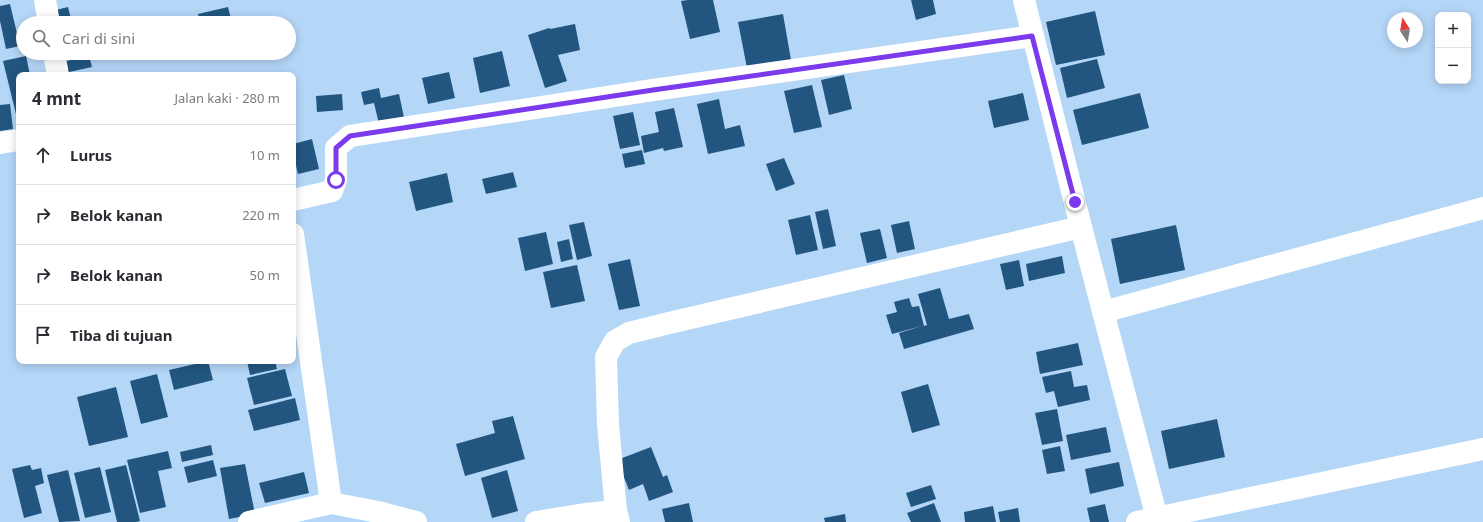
<!DOCTYPE html>
<html lang="id">
<meta charset="utf-8">
<style>
:root{--surface:#fff;--page:#f7f7f7;--text:#2b2b33;--muted:#7c7c81;--line:#e1e1e2}
body{margin:0;font-family:"Noto Sans",sans-serif;background:var(--page);color:var(--text)}
.controls{position:absolute;right:12px;top:12px;display:grid;overflow:hidden;border-radius:8px;box-shadow:0 2px 10px #0003}
.controls button{width:36px;height:36px;display:grid;place-items:center;padding:0;border:0;border-bottom:1px solid var(--line);background:var(--surface);color:var(--text);font:20px sans-serif}
.compass{position:absolute;left:1387px;top:12px;width:36px;height:36px;border-radius:50%;background:var(--surface);box-shadow:0 2px 10px #0003;rotate:348deg}
.stop{position:absolute;width:12px;height:12px;margin:-9px;border:3px solid #7c3aed;border-radius:50%;background:#fff}
.stop.end{background:#7c3aed;border-color:#fff;box-shadow:0 1px 4px #0008}
.list{margin:0;padding:0;list-style:none}
h2{display:flex;justify-content:space-between;align-items:center;height:52px;margin:0;padding:0 16px;font-size:17px}
h2 small{font-size:13px;font-weight:400;color:var(--muted)}
.list li{display:grid;grid-template-columns:26px 1fr auto;gap:12px;align-items:center;box-sizing:border-box;height:60px;padding:0 16px;border-top:1px solid var(--line)}
.list b{display:block;font-size:15px;white-space:nowrap}
.list em{font-size:13px;font-style:normal;color:var(--muted)}
.icon{flex:none;width:22px;height:22px;fill:none;stroke:currentColor;stroke-width:2;stroke-linecap:round;stroke-linejoin:round}
.map{position:relative;flex:none;width:1483px;height:522px;overflow:hidden}
.search{position:absolute;background:var(--surface);box-shadow:0 2px 10px #0003;left:16px;top:16px;width:280px;height:44px;display:flex;align-items:center;gap:10px;box-sizing:border-box;padding:0 14px;border-radius:22px;color:var(--muted);font-size:15px}
.panel{position:absolute;background:var(--surface);box-shadow:0 2px 10px #0003;left:16px;top:72px;width:280px;height:292px;border-radius:8px}
.map>svg:first-child{display:block}
.building{fill:#225680}
.lines{fill:none;stroke-linecap:round;stroke-linejoin:round}
.minor{stroke:#fff;stroke-width:22}
.route{stroke:#7c3aed;stroke-width:5}
</style>
<div class="map">
<svg width="1483" height="522" viewBox="0 0 1483 522">
<rect width="100%" height="100%" fill="#b4d6f7"/>
<g class="building">
<path d="M688,0h25l7,32 -30,7 -9,-38z"/>
<path d="M911,0h22l3,14 -20,6z"/>
<path d="M10,4l10,42 -14,3 -6,-28v-15z"/>
<path d="M68,7l4,16h-18l-2,-12z"/>
<path d="M228,7l4,16h-32l-2,-9z"/>
<path d="M1095,11l10,44 -49,10 -10,-43z"/>
<path d="M783,14l8,46 -44,8 -9,-46z"/>
<path d="M575,24l5,26 -22,5 9,26 -22,7 -17,-53 21,-7 1,1z"/>
<path d="M502,51l8,35 -30,7 -7,-35z"/>
<path d="M26,56l4,19h-11v39h-3l-13,-53z"/>
<path d="M89,56l3,11 -32,7 -3,-11z"/>
<path d="M1097,59l8,29 -38,10 -7,-30z"/>
<path d="M449,72l6,26 -27,6 -6,-26z"/>
<path d="M844,75l8,34 -23,6 -8,-35z"/>
<path d="M812,85l10,42 -28,6 -10,-42z"/>
<path d="M379,88l2,10 18,-4 6,28 -25,6 -6,-25 -10,2 -3,-13z"/>
<path d="M1023,93l6,27 -35,8 -6,-27z"/>
<path d="M1140,93l9,35 -67,17 -9,-35z"/>
<path d="M342,94l1,16 -26,2 -1,-16z"/>
<path d="M719,99l6,30 15,-4 5,21 -37,8 -11,-50z"/>
<path d="M10,104l3,25 -13,2v-26z"/>
<path d="M674,108l9,39 -19,4 -1,-3 -19,5 -3,-17 18,-4 -4,-20z"/>
<path d="M633,112l7,33 -20,4 -7,-33z"/>
<path d="M312,139l7,30 -21,5 -5,-21v-9z"/>
<path d="M642,150l3,14 -20,4 -3,-14z"/>
<path d="M784,158l11,26 -19,7 -10,-27z"/>
<path d="M513,172l4,15 -31,7 -4,-15z"/>
<path d="M447,173l6,29 -37,9 -7,-29z"/>
<path d="M828,209l8,37 -13,3 -8,-37z"/>
<path d="M810,215l8,35 -22,5 -8,-35z"/>
<path d="M909,221l6,28 -18,4 -6,-28z"/>
<path d="M584,222l8,34 -15,4 -8,-35z"/>
<path d="M1176,225l9,45 -65,14 -9,-45z"/>
<path d="M880,229l7,29 -20,5 -7,-30z"/>
<path d="M546,232l7,32 -28,7 -7,-33z"/>
<path d="M569,239l4,20 -12,3 -4,-20z"/>
<path d="M1062,256l3,17 -36,8 -3,-17z"/>
<path d="M630,259l10,47 -21,4 -11,-46z"/>
<path d="M1019,260l5,26 -18,4 -6,-26z"/>
<path d="M577,265l8,36 -34,7 -8,-36z"/>
<path d="M940,288l9,31 20,-5 5,15 -70,20 -5,-16 23,-7 -30,8 -6,-19 11,-3 -3,-10 15,-4 3,9 7,-1 5,20 3,-1 -9,-31z"/>
<path d="M1078,343l5,22 -43,9 -4,-22z"/>
<path d="M208,361l5,19 -39,10 -5,-20z"/>
<path d="M247,361h28l2,8 -27,6z"/>
<path d="M285,369l7,27 -38,9 -7,-27z"/>
<path d="M1071,371l3,16 13,-2 3,15 -32,7 -4,-16 -8,2 -4,-16z"/>
<path d="M157,374l11,43 -27,7 -11,-43z"/>
<path d="M928,384l12,41 -28,8 -11,-41z"/>
<path d="M116,387l12,50 -39,9 -12,-49z"/>
<path d="M295,398l5,22 -46,11 -6,-21z"/>
<path d="M1057,409l6,32 -21,4 -7,-32z"/>
<path d="M513,416l12,43 -60,17 -9,-32 39,-11 -3,-12z"/>
<path d="M1217,419l8,38 -56,12 -8,-38z"/>
<path d="M1106,427l5,25 -40,8 -5,-25z"/>
<path d="M211,445l2,10 -31,7 -2,-10z"/>
<path d="M1060,446l5,25 -18,3 -5,-24z"/>
<path d="M651,447l12,30 4,-2 6,17 -24,9 -6,-17 -14,6 -12,-30z"/>
<path d="M168,451l4,17 -14,3 8,36 -26,6 -13,-53z"/>
<path d="M213,460l4,16 -29,7 -4,-16z"/>
<path d="M1119,462l5,24 -34,8 -5,-25z"/>
<path d="M245,464l10,50 -26,5 -9,-51z"/>
<path d="M30,465l2,5 9,-2 3,15 -9,3 7,27 -18,5 -12,-49z"/>
<path d="M126,465l14,56 -4,1h-19l-12,-52z"/>
<path d="M100,467l11,45 -26,6 -11,-45z"/>
<path d="M68,470l12,51 -21,1 -12,-47z"/>
<path d="M507,470l11,41 -26,7 -11,-40z"/>
<path d="M304,472l5,21 -44,10 -6,-20z"/>
<path d="M931,485l5,14 -25,8 -5,-14z"/>
<path d="M689,503l4,19h-28l-3,-13z"/>
<path d="M934,503l7,19h-30l-4,-9z"/>
<path d="M1105,504l4,18h-19l-3,-14z"/>
<path d="M993,506l3,16h-31l-1,-10z"/>
<path d="M1018,508l2,14h-20l-2,-10z"/>
<path d="M845,514l1,8h-21l-1,-4z"/>
</g>
<g class="lines">
<g class="minor">
<path d="M45,0l4,23"/>
<path d="M1024,0l57,227 77,295"/>
<path d="M54,53l4,22"/>
<path d="M0,143l19,-3"/>
<path d="M293,200l39,-9 4,-11v-32l14,-12 303,-46 379,-54"/>
<path d="M1103,312l380,-104"/>
<path d="M331,503l47,9 38,10"/>
<path d="M616,511l-8,-87 -2,-67 9,-16 14,-8 40,-10 412,-96"/>
<path d="M249,522l82,-19 -38,-269"/>
<path d="M536,522l49,-8 31,-3 3,11"/>
<path d="M1137,522l346,-73"/>
</g>
</g>
<g class="lines">
<path class="route" d="M336,180v-32l14,-12 303,-46 379,-54 43,166"/>
</g>
</svg>
<div class="controls">
<button>+</button>
<button>−</button>
</div>
<svg class="compass" viewBox="-18 -18 36 36"><path d="M0-13l5 13h-10z" fill="#e53935"/><path d="M0 13l5-13h-10z" fill="#7c7c81"/></svg>
<div class="stop" style="left:336px;top:180px"></div>
<div class="stop end" style="left:1075px;top:202px"></div>
<div class="search"><svg class="icon" aria-label="search" viewBox="0 0 24 24"><circle cx="10" cy="10" r="6"/><path d="M15 15l6 6"/></svg>Cari di sini</div>
<section class="panel">
<h2>4 mnt<small>Jalan kaki · 280 m</small></h2>
<ul class="list">
<li><svg class="icon" aria-label="ahead" viewBox="0 0 24 24"><path d="M12 20V5M6 11l6-6 6 6"/></svg><div><b>Lurus</b></div><em>10 m</em></li>
<li><svg class="icon" aria-label="right" viewBox="0 0 24 24"><path d="M7 20v-9h11M14 6l5 5-5 5"/></svg><div><b>Belok kanan</b></div><em>220 m</em></li>
<li><svg class="icon" aria-label="right" viewBox="0 0 24 24"><path d="M7 20v-9h11M14 6l5 5-5 5"/></svg><div><b>Belok kanan</b></div><em>50 m</em></li>
<li><svg class="icon" aria-label="arrive" viewBox="0 0 24 24"><path d="M6 21V4h12l-3 4 3 4H6"/></svg><div><b>Tiba di tujuan</b></div></li>
</ul>
</section>
</div>
